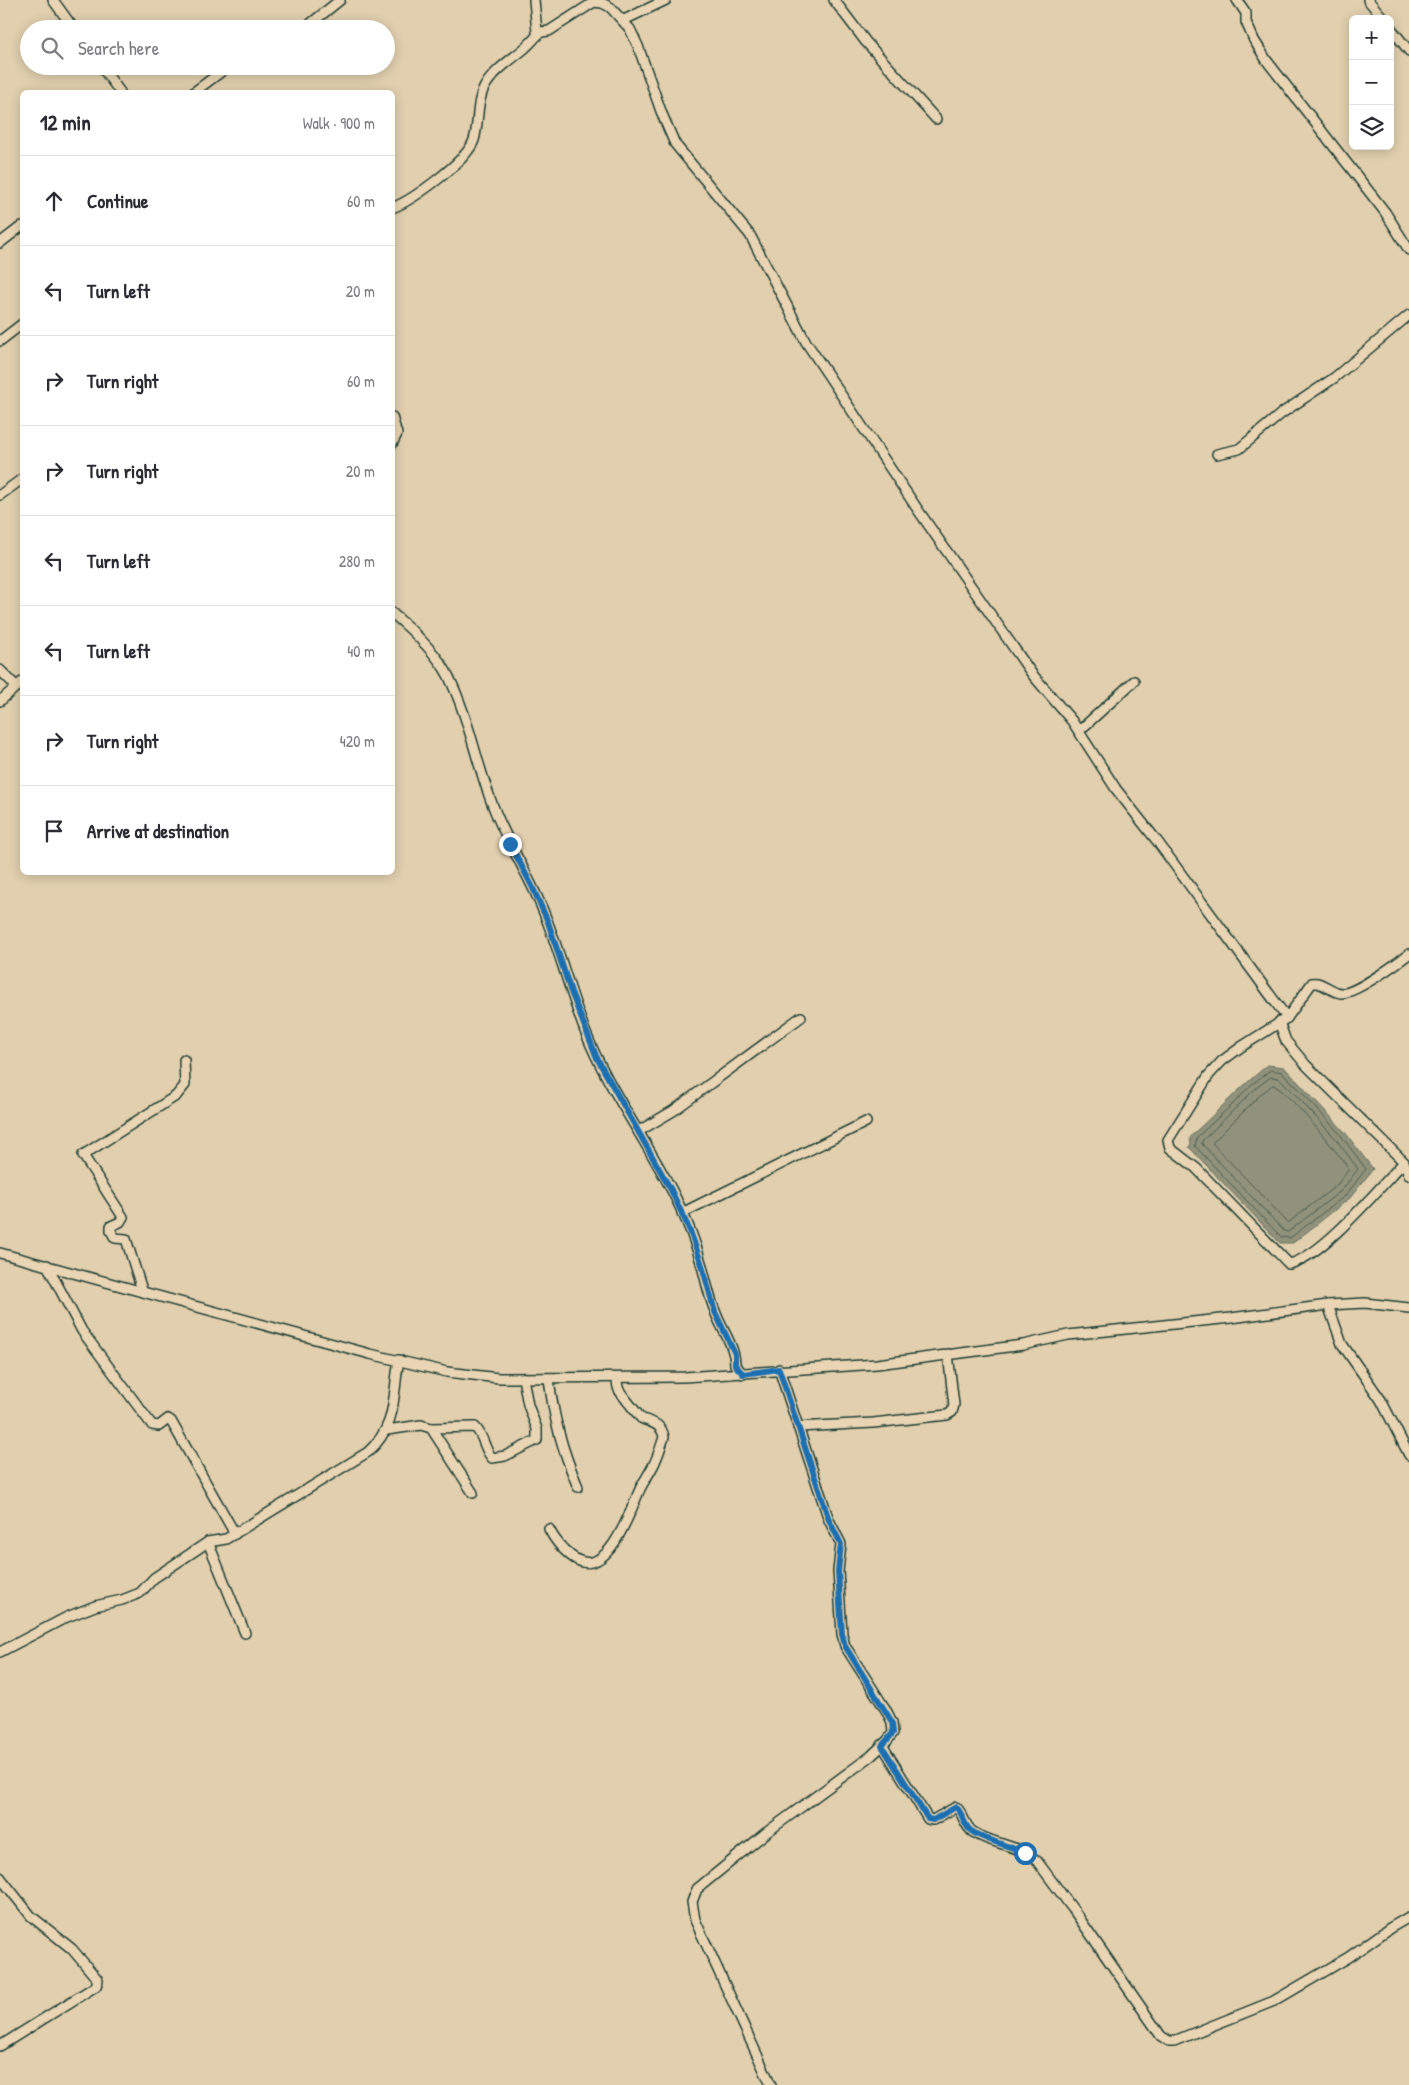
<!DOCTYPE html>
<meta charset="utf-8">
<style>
:root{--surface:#fff;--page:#f2f2f3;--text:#2b2b33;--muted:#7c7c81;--line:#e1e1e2}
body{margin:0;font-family:"Patrick Hand",sans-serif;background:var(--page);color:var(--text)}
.controls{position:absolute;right:15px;top:15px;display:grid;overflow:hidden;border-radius:8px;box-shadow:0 2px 12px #0003}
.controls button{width:45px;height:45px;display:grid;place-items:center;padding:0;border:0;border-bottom:1px solid var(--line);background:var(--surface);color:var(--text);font:25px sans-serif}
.stop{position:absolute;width:15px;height:15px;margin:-11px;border:4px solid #1f6fb2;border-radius:50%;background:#fff}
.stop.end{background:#1f6fb2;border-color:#fff;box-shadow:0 1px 5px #0008}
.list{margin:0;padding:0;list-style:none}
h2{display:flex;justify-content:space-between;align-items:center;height:65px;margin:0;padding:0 20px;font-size:21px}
h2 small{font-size:16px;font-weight:400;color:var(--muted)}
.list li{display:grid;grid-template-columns:32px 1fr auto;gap:15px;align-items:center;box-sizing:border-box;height:90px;padding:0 20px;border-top:1px solid var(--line)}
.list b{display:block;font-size:19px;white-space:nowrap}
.list em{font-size:16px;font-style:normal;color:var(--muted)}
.icon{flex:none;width:28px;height:28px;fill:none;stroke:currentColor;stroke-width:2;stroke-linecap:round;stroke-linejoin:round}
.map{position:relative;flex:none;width:1409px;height:2085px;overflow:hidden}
.search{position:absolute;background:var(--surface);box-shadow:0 2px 12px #0003;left:20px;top:20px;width:375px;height:55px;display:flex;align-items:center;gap:12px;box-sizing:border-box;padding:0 18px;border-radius:28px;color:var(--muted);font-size:19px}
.panel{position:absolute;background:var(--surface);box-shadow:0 2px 12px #0003;left:20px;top:90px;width:375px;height:785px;border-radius:8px}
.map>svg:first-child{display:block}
.water{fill:#91927c;stroke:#63705f}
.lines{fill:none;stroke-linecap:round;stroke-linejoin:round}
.shore{stroke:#4d5f51;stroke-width:1}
.minor-casing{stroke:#1f3d34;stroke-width:12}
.minor{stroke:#e9d5b3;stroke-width:9}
.route{stroke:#1f6fb2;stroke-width:6}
</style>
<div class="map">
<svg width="1409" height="2085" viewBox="0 0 1409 2085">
<rect width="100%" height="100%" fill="#e1cfae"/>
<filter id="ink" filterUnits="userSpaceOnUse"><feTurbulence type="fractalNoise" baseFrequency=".02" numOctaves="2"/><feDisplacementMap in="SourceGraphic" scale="10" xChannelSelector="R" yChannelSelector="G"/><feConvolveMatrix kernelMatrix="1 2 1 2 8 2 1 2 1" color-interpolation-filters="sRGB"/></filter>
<g filter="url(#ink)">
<path class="water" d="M1268,1065l16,2 60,64 29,38 -23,29 -57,45h-13l-91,-96 2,-3 -1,-6 3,-4c25,-23 48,-48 75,-69z"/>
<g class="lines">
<g class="shore">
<path d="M1271,1070l11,2 15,15 43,47 26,35 -20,26 -56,43 -9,-1 -86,-91 2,-9 36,-33 18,-19z"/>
<path d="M1271,1077l8,1 13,13 43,47 23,31 -16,21 -54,42 -4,-1 -82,-87v-3l53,-52z"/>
<path d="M1273,1085c12,3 67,70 76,84l-12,16 -49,38 -76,-80 48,-48z"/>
</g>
<defs>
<g id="minor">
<path d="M53,0l21,29"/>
<path d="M834,0l32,42 70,77"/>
<path d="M1237,0l9,13v9l8,18 13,21 118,151 24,38"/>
<path d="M1368,0l16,19"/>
<path d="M624,20l42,-20"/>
<path d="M1390,27l19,24"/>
<path d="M304,29l36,-29"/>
<path d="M541,32l8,-1 45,-29 8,1 8,4 20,22 8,17 24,68 13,30 75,91 56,107 112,168 114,164 40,47 44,68 41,52 130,177"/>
<path d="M101,66l19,26"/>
<path d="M194,92l35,-26"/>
<path d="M392,208c21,-8 75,-47 82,-68 5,-16 2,-37 10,-52 9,-17 27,-28 41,-40 6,-5 10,-11 16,-16h-4l-3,-32"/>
<path d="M0,243l22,-17"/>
<path d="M0,341l22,-17"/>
<path d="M392,417l5,17 -5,10"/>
<path d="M1217,454l22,-5 43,-36 52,-35 75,-63"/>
<path d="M0,495l22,-16"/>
<path d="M392,613c20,17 44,39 56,62 21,42 28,88 45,131 13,35 35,67 49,102 17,40 27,82 43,123 32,81 95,149 117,235 4,15 7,30 13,45 6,18 20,34 20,54l8,9"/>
<path d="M0,670l17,17"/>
<path d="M0,701l22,-19"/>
<path d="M1079,731l55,-50"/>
<path d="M1279,1022l7,19 20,24 98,97 5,13"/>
<path d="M639,1131l34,-20 128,-94"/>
<path d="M1404,1162c-25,26 -83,96 -115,102l-93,-96 -26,-20 -2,-8 41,-65 13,-14 19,-14 46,-29 25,-35c10,-2 19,9 29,10 13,2 56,-30 68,-39"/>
<path d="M682,1213l184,-91"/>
<path d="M0,1253l370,101 77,18 52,6 185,-1 193,-13 146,-19 45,-10 163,-17 97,-13 37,-2 44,5"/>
<path d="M47,1265l35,66 70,94 7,1 9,-7 3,2 64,113"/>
<path d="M142,1290l-16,-51 -11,-1 -4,-7v-5l9,-4 3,-5 -40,-62 93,-59 9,-11 -1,-25"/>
<path d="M1328,1305l14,39 39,56 28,55"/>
<path d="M549,1379c5,41 13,70 29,108"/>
<path d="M798,1427l75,-4 74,-8 5,-3 2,-7 -6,-51"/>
<path d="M431,1428l44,-1c9,9 9,22 17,31l13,-2 32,-16v-11l-9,-24 -5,-27"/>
<path d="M387,1430l34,-5 10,3 42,65"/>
<path d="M549,1529c6,12 12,19 22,27 36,28 58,-43 69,-67 4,-8 9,-15 13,-23 5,-9 8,-20 11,-29 -3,-15 -14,-14 -23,-19 -2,-2 -21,-26 -22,-28 -2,-4 -2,-8 -2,-12"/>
<path d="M208,1542l37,91"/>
<path d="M0,1652l67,-35 28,-11 27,-6 18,-7 14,-15 54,-36 18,-3 142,-87c30,-27 24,-55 31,-92"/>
<path d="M882,1745l46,74 5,1 23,-13c8,7 8,19 17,25 20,13 46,12 64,29l38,51 86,124 8,5h5l100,-40 75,-44 41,-29 19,-11"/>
<path d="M0,1877l31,39 41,33 26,31 -2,6 -96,60"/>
<path d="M771,2085l-76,-165 -3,-18 5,-13 70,-57 104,-76 16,-15 6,-8 -1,-11 -6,-12 -41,-64 -3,-12 -4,-63 3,-27 -12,-24 -50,-151"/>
</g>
</defs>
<use href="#minor" class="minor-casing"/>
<use href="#minor" class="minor"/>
</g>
</g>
<g class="lines" filter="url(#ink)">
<path class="route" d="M510,844l22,42 16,36 23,70 26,66 74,132 19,41 11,31 14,50 20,42v11l8,9 36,-5 50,151 12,24 -3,27 4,63 3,12 47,76 1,11 -11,13 46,73 5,1 23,-13c7,6 7,17 14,23 10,9 41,16 55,23"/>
</g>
</svg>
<div class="controls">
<button>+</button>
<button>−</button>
<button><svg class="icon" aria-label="layers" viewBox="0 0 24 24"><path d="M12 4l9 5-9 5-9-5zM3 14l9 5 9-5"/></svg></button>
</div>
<div class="stop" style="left:1025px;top:1853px"></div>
<div class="stop end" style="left:510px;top:844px"></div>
<div class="search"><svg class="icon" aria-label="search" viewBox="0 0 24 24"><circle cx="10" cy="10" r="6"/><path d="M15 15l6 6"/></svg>Search here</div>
<section class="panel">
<h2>12 min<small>Walk · 900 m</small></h2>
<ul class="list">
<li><svg class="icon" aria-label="ahead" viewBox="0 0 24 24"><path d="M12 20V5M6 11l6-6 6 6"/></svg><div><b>Continue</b></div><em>60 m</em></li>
<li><svg class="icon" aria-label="left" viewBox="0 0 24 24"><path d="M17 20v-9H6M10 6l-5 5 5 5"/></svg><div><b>Turn left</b></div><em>20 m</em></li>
<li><svg class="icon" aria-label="right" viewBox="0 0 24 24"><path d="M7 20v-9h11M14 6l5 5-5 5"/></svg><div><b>Turn right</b></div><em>60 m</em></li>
<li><svg class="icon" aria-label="right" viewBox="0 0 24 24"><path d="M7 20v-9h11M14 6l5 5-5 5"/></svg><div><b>Turn right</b></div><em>20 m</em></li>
<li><svg class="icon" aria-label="left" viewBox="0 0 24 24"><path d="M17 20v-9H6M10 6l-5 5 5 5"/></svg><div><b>Turn left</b></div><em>280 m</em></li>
<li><svg class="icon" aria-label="left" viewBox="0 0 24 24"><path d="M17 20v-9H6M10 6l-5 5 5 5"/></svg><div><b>Turn left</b></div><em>40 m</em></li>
<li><svg class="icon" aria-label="right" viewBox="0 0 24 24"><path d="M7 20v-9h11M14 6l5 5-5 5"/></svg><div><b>Turn right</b></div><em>420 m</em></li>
<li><svg class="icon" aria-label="arrive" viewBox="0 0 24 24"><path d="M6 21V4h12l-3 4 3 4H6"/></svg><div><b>Arrive at destination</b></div></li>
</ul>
</section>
</div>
